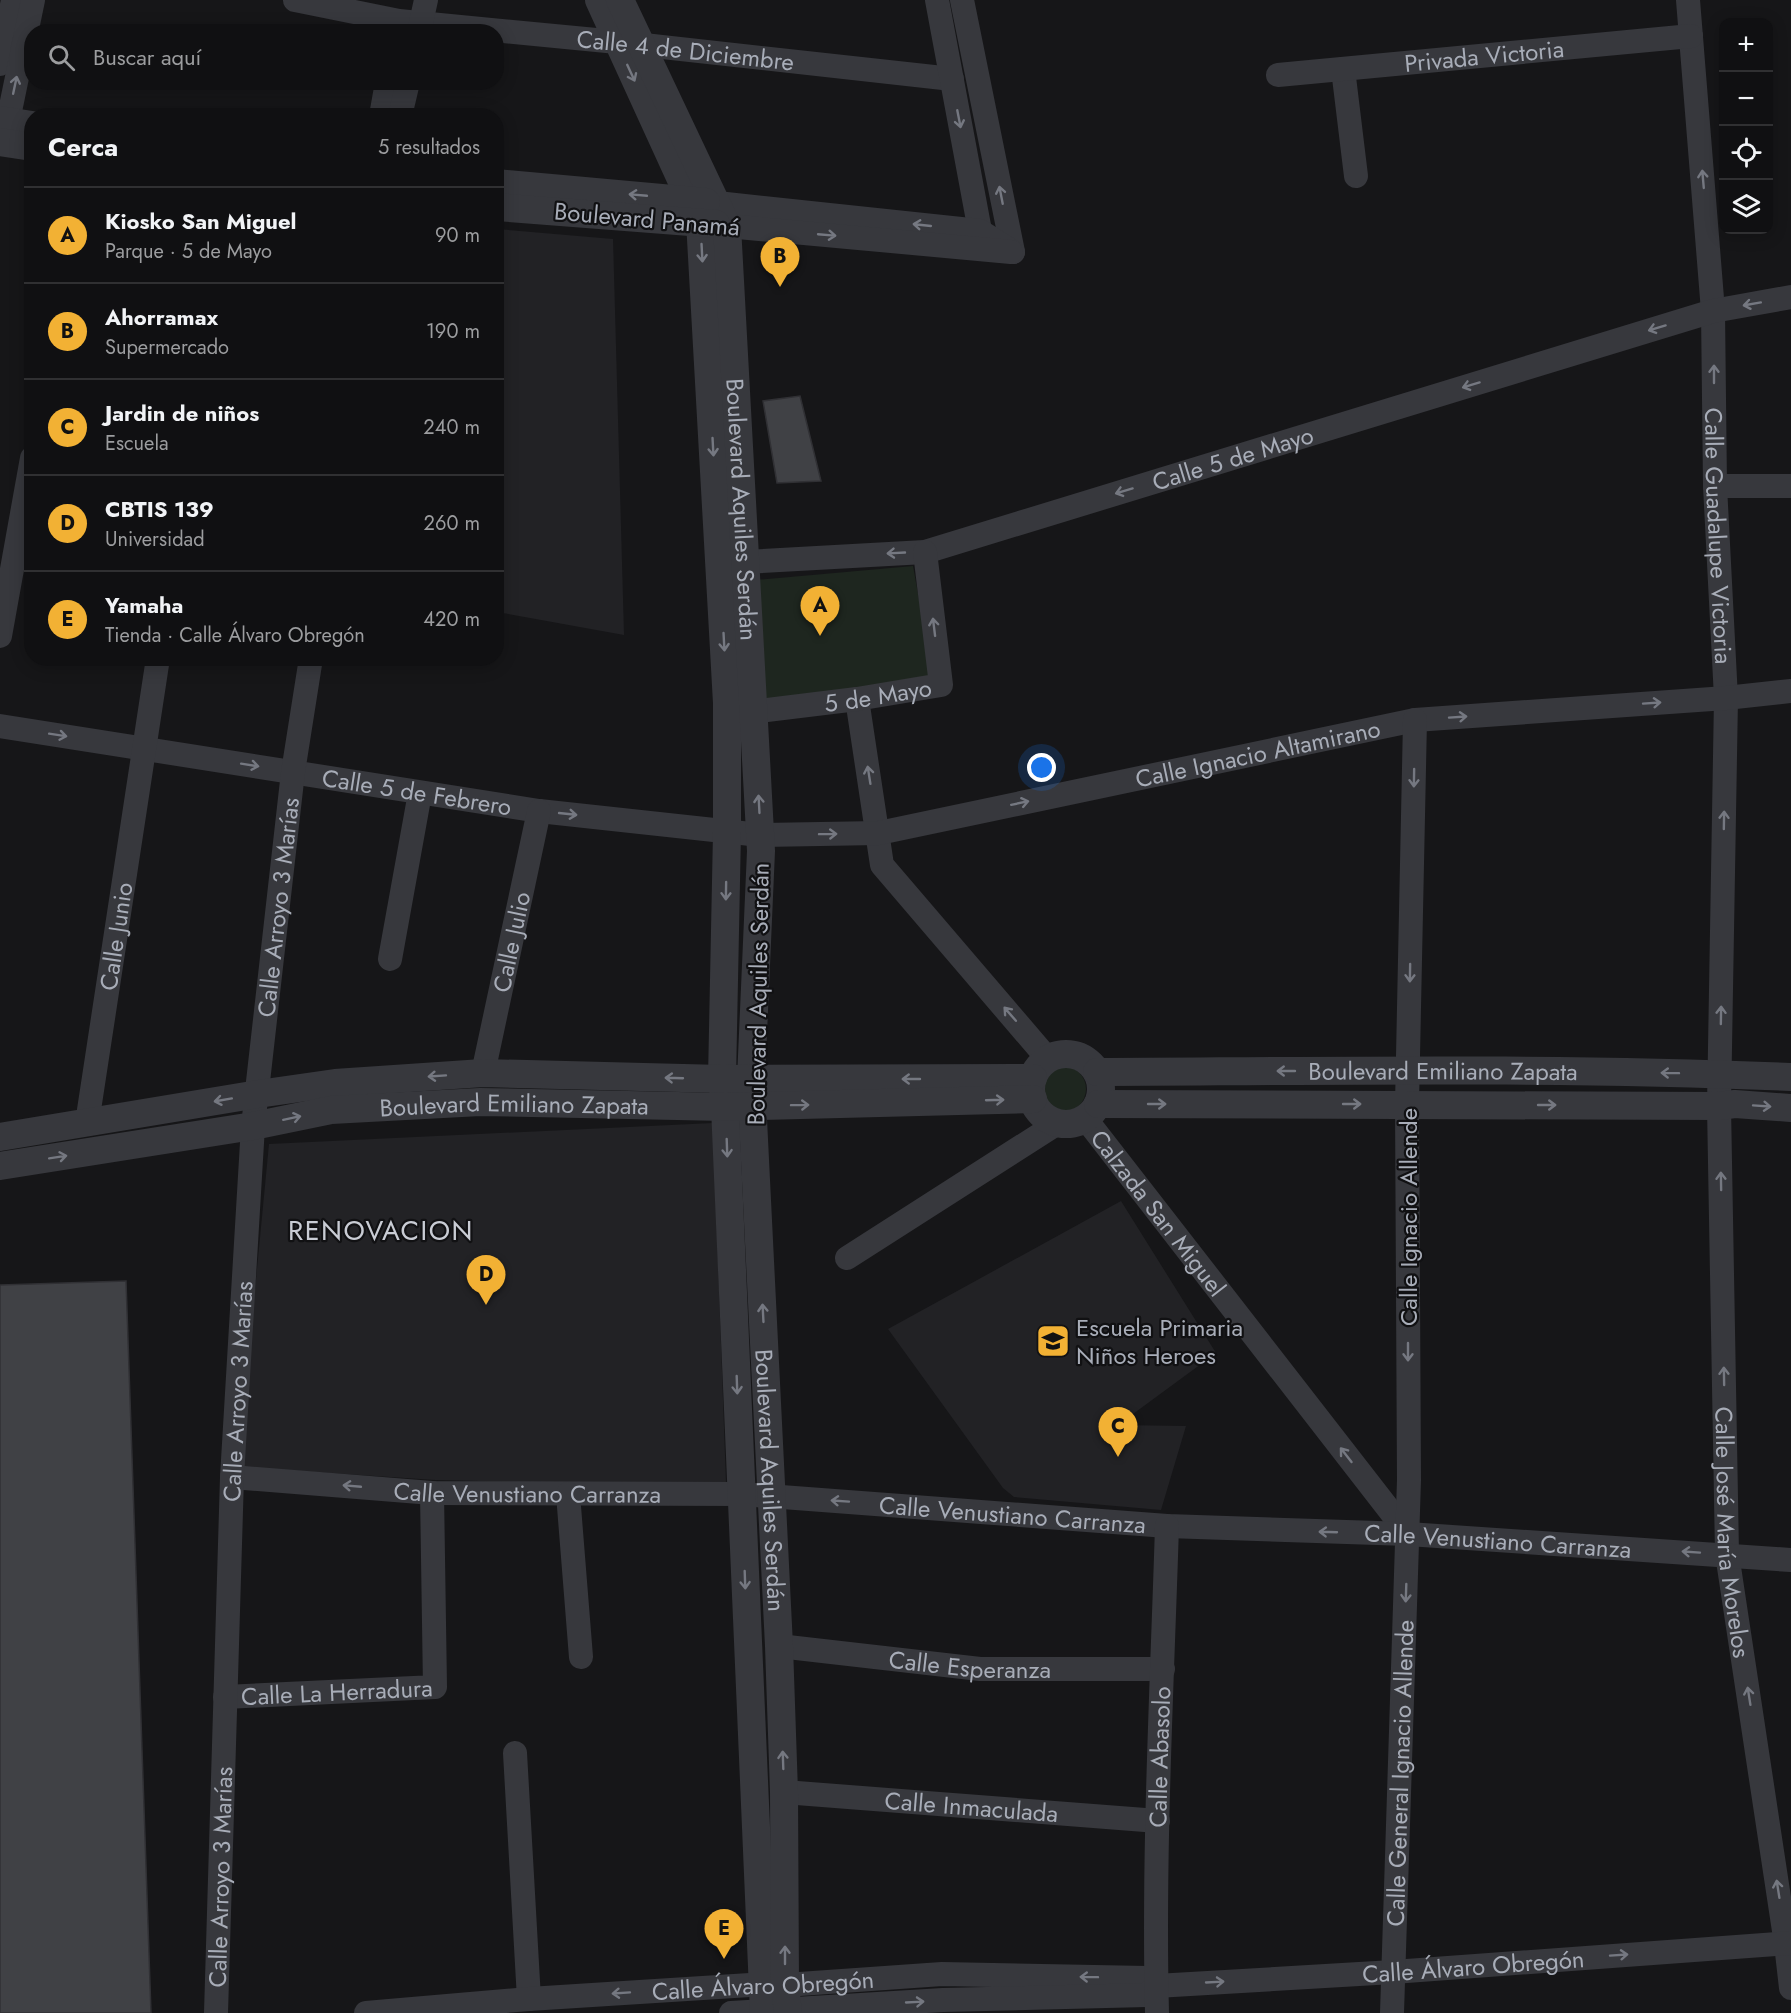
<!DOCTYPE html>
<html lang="es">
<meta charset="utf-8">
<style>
:root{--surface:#101012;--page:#1e1e20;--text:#f1f3f6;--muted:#9c9d9f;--line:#303032;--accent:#f2b134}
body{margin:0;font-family:Jost,sans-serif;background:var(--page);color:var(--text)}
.controls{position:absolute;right:18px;top:18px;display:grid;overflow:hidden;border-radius:12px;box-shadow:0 3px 15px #0003}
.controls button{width:54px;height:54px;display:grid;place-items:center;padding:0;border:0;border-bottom:2px solid var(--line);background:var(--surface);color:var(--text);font:30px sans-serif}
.you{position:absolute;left:1042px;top:768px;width:21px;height:21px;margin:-15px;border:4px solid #fff;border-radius:50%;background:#1a73e8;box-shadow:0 0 0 9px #1a73e833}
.badge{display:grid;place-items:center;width:39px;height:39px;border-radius:50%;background:var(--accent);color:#111;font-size:20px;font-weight:700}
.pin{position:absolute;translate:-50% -50px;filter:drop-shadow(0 2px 3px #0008)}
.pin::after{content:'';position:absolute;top:32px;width:21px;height:18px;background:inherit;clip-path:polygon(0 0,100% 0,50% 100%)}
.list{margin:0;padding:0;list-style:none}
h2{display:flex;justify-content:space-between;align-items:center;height:78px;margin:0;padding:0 24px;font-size:26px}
h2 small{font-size:20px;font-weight:400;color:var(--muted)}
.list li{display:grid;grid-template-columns:39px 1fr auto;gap:18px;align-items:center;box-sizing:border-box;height:96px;padding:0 24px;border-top:2px solid var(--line)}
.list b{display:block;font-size:22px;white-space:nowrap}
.list p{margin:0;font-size:20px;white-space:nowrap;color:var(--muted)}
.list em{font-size:20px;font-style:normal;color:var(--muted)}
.icon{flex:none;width:33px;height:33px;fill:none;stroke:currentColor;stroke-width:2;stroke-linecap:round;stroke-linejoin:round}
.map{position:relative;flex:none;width:1791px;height:2013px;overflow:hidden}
.search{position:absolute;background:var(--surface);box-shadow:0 3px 15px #0003;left:24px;top:24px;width:480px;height:66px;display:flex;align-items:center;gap:15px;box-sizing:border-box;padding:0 21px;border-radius:24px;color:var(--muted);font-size:22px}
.panel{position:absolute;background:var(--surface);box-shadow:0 3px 15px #0003;left:24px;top:108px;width:480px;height:558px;border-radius:24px}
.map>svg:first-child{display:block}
.built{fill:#222225}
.green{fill:#1e261f}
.building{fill:#404145;stroke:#303034;stroke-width:1.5}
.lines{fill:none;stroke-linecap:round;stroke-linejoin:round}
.minor{stroke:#37383d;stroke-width:24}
.tertiary{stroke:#37383d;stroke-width:28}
.oneway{stroke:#757881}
.labels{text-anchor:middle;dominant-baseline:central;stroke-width:4.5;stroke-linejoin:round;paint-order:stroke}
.street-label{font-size:24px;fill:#a8adb8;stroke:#111113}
.poi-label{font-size:24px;fill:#a8adb8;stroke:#111113;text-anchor:start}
.quarter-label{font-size:27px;letter-spacing:1.5px;fill:#c9ccd4;stroke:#111113}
</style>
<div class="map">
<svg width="1791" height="2013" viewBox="0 0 1791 2013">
<rect width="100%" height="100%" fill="#161618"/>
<g class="built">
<path d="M497,229l116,10 11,396 -127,-23z"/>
<path d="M713,1123l13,360h-160l-131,-3 -197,-13 31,-323z"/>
<path d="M1121,1201l95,152 -98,72 68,1 -25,84 -147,-13 -11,-9 -115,-159z"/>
</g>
<g class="green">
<path d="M913,566l20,111 -171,27 -7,-124z"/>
<circle cx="1063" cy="1089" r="23"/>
</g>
<g class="building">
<path d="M800,396l21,85 -44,2 -14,-82z"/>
<path d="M126,1281l25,732h-151v-728z"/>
</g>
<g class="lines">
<g class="minor">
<path id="s1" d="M295,0l104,21 218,21 335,37"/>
<path d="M937,0l43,231"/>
<path d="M962,0l51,252"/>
<path id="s2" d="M1688,0l25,311 2,175 11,212 -7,408 8,448 59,390 5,44"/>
<path d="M419,32l7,-32"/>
<path d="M0,64l13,-64"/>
<path d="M1343,69l13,107"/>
<path id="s3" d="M1278,75l413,-39"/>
<path d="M381,116l6,-34"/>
<path d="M400,116l8,-34"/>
<path d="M4,140l29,-140"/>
<path d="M717,203l263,28 33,21"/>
<path d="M727,226l284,26"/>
<path d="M1715,486h76"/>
<path id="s4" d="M727,563l198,-11 788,-241 78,-14"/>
<path d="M0,636l32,-178"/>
<path d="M857,699l25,166 166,194"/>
<path id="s5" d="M735,714l122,-15 84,-14 -16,-133"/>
<path id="s6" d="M0,726l539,85 221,24 119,-2 536,-113 311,-22 65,-7"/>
<path d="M390,959l30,-166"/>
<path id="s7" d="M483,1073l56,-262"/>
<path id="s8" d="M1085,1118l323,416"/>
<path id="s9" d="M87,1123l71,-465"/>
<path d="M847,1258l211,-135"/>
<path id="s10" d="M232,1477l200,16 309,1 426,32 241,8 383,26"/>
<path d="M568,1494l13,163"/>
<path id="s11" d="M779,1646l201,23h183"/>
<path id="s12" d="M225,1697l210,-10 -3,-194"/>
<path d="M515,1753l14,246"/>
<path id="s13" d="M784,1792l374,29"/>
<path id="s14" d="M216,2013l16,-536 21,-351 40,-354 18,-114"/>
<path id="s15" d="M366,2013l163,-14 221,-14h35l157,-11 205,4 9,8"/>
<path id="s16" d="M731,2013l212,-13 204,-5 9,-9 237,-14 398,-29"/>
<path id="s17" d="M1157,2013c-4,-162 5,-325 10,-487"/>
<path id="s18" d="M1392,2013l17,-533 -2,-376 8,-384"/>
</g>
<g class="tertiary">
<path d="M599,0l101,221 27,482v129l-5,247 3,28 39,906"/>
<path id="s19" d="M620,0l107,226 34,625 -10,228 28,567 5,146 1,193 3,28"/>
<path d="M0,120l32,5"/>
<path d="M0,142l32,5"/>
<path d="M496,183l210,19"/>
<path d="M496,207l220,17"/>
<circle cx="1066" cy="1089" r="35"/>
<path id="s20" d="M1097,1072c231,-1 463,-5 694,5"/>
<path d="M1098,1104l621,2 16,-2 56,4"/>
<path d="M0,1137l258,-43 77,-11 148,-10 239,6 311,-1"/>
<path id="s21" d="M0,1166l253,-40 78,-16 149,-8 245,5 308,-8"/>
</g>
</g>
<defs><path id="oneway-shaft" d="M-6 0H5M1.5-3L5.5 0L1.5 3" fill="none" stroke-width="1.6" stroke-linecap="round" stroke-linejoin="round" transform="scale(1.5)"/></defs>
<g class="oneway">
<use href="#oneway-shaft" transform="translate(631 73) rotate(65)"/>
<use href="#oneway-shaft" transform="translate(15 85) rotate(-78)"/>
<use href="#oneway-shaft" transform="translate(959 119) rotate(79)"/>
<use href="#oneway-shaft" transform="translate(1703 179) rotate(-95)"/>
<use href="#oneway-shaft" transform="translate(638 195) rotate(-175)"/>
<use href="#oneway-shaft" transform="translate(1001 195) rotate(-101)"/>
<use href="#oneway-shaft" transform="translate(922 225) rotate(-174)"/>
<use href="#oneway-shaft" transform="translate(827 235) rotate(5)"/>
<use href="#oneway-shaft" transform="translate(702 253) rotate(87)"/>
<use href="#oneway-shaft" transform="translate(1752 304) rotate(170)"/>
<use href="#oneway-shaft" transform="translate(1657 328) rotate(163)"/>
<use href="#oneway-shaft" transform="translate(1714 374) rotate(-90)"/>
<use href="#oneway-shaft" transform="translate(1471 385) rotate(163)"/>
<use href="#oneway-shaft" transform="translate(713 447) rotate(87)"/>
<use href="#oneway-shaft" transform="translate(1124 491) rotate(163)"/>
<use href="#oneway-shaft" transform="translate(896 553) rotate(177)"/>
<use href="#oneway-shaft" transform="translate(934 627) rotate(-97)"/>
<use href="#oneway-shaft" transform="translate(724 642) rotate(87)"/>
<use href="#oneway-shaft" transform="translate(1652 703) rotate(-4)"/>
<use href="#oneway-shaft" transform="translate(1458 717) rotate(-4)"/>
<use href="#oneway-shaft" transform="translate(58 735) rotate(9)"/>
<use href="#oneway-shaft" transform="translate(250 765) rotate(9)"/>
<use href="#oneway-shaft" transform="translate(869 775) rotate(-99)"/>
<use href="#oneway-shaft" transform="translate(1414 778) rotate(91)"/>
<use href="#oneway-shaft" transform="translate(1020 803) rotate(-12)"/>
<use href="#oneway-shaft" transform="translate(759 804) rotate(-93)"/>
<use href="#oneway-shaft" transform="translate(568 814) rotate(6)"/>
<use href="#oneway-shaft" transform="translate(1724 820) rotate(-89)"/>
<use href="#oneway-shaft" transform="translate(828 834) rotate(-1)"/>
<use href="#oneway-shaft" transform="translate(726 891) rotate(91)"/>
<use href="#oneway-shaft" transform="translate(1410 973) rotate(91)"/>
<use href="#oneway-shaft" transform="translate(1010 1014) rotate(-131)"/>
<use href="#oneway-shaft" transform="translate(1721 1015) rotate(-89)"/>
<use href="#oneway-shaft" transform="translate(1286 1071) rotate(180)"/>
<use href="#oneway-shaft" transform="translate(1670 1073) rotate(-179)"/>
<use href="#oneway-shaft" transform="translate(437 1076) rotate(176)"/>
<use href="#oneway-shaft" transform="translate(674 1078) rotate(-178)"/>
<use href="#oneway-shaft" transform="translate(911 1079) rotate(180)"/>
<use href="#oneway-shaft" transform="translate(223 1100) rotate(170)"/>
<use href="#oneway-shaft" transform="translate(995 1100) rotate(-2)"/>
<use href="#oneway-shaft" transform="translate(1157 1104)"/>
<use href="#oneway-shaft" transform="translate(1352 1104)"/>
<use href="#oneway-shaft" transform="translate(800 1105) rotate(-1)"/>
<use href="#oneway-shaft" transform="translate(1547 1105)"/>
<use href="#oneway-shaft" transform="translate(1762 1106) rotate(4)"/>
<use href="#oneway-shaft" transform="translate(292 1118) rotate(-12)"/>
<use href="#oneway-shaft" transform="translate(727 1148) rotate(88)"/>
<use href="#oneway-shaft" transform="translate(58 1157) rotate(-9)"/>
<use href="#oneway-shaft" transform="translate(1721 1181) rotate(-91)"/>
<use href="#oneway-shaft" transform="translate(763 1313) rotate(-93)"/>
<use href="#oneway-shaft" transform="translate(1408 1352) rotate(90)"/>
<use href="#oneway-shaft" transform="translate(1724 1376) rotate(-91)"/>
<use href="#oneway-shaft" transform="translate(737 1385) rotate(88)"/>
<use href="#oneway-shaft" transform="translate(1346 1455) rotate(-128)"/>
<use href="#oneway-shaft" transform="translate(352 1486) rotate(-175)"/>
<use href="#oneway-shaft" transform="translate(840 1501) rotate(-176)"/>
<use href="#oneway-shaft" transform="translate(1328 1532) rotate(-178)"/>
<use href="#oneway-shaft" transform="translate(1691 1552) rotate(-176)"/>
<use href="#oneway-shaft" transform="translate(745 1580) rotate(88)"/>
<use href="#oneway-shaft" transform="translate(1406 1593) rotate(92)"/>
<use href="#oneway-shaft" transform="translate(1749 1696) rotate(-99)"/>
<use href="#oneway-shaft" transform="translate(783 1760) rotate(-92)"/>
<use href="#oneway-shaft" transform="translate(1778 1889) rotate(-99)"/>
<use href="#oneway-shaft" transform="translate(785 1955) rotate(-90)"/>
<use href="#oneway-shaft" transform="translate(1619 1955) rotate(-4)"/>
<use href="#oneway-shaft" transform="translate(1089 1977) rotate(-179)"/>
<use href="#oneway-shaft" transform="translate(1215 1982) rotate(-3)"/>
<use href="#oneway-shaft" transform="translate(621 1993) rotate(176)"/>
<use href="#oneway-shaft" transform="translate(915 2002) rotate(-3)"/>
</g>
<defs>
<symbol id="school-square" viewBox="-11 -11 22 22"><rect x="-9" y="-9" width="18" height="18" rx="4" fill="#f2b134" stroke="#111113"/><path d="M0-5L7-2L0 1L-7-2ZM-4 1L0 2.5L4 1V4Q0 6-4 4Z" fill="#111"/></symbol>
</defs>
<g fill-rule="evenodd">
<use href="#school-square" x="1034" y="1322" width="38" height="38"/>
</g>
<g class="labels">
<g class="street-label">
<text stroke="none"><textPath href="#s1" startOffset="394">Calle 4 de Diciembre</textPath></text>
<text stroke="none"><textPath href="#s3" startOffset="207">Privada Victoria</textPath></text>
<text transform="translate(647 219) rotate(5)">Boulevard Panamá</text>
<text stroke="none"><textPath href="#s4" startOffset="520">Calle 5 de Mayo</textPath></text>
<text stroke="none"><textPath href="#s19" startOffset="534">Boulevard Aquiles Serdán</textPath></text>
<text stroke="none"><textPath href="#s2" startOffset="537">Calle Guadalupe Victoria</textPath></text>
<text stroke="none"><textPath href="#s5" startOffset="144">5 de Mayo</textPath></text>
<text stroke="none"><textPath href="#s6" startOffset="1274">Calle Ignacio Altamirano</textPath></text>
<text stroke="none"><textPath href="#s6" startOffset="422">Calle 5 de Febrero</textPath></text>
<text stroke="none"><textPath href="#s14" startOffset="1108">Calle Arroyo 3 Marías</textPath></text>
<text stroke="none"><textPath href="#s9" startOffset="189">Calle Junio</textPath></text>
<text stroke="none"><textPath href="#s7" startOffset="134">Calle Julio</textPath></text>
<text transform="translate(758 994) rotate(-89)">Boulevard Aquiles Serdán</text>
<text stroke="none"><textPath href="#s20" startOffset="346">Boulevard Emiliano Zapata</textPath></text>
<text stroke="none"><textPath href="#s21" startOffset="519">Boulevard Emiliano Zapata</textPath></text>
<text stroke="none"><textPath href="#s8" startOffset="120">Calzada San Miguel</textPath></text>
<text transform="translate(1408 1217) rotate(-90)">Calle Ignacio Allende</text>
<text stroke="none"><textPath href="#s14" startOffset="622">Calle Arroyo 3 Marías</textPath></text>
<text stroke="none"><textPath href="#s19" startOffset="1506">Boulevard Aquiles Serdán</textPath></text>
<text stroke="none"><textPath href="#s10" startOffset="296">Calle Venustiano Carranza</textPath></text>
<text stroke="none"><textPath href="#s10" startOffset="782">Calle Venustiano Carranza</textPath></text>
<text stroke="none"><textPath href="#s2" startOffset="1534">Calle José María Morelos</textPath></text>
<text stroke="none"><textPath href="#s10" startOffset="1268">Calle Venustiano Carranza</textPath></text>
<text stroke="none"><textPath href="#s11" startOffset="192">Calle Esperanza</textPath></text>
<text stroke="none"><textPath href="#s12" startOffset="112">Calle La Herradura</textPath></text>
<text stroke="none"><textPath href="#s17" startOffset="256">Calle Abasolo</textPath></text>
<text stroke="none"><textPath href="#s18" startOffset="240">Calle General Ignacio Allende</textPath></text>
<text stroke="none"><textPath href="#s13" startOffset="188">Calle Inmaculada</textPath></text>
<text stroke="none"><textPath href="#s14" startOffset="136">Calle Arroyo 3 Marías</textPath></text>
<text stroke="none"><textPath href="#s16" startOffset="747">Calle Álvaro Obregón</textPath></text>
<text stroke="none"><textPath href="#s15" startOffset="398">Calle Álvaro Obregón</textPath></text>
</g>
<g class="poi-label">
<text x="1076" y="1327">Escuela Primaria<tspan x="1076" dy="28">Niños Heroes</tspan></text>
</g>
<g class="quarter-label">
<text x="381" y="1230">RENOVACION</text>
</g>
</g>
</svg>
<div class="controls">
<button>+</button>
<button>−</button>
<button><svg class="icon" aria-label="locate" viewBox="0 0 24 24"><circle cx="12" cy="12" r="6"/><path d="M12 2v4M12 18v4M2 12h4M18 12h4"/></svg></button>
<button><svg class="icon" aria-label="layers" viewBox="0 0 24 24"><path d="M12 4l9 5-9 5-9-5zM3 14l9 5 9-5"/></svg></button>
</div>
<div class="you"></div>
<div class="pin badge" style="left:820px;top:636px">A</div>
<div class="pin badge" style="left:780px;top:287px">B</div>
<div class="pin badge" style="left:1118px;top:1457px">C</div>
<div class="pin badge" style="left:486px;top:1305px">D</div>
<div class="pin badge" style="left:724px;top:1959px">E</div>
<div class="search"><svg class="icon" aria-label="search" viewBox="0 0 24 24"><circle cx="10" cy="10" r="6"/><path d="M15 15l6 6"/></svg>Buscar aquí</div>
<section class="panel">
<h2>Cerca<small>5 resultados</small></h2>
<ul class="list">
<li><span class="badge">A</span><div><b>Kiosko San Miguel</b><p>Parque · 5 de Mayo</p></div><em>90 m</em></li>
<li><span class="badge">B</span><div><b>Ahorramax</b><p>Supermercado</p></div><em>190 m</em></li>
<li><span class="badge">C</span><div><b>Jardin de niños</b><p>Escuela</p></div><em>240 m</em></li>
<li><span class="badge">D</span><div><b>CBTIS 139</b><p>Universidad</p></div><em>260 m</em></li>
<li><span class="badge">E</span><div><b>Yamaha</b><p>Tienda · Calle Álvaro Obregón</p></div><em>420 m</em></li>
</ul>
</section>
</div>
